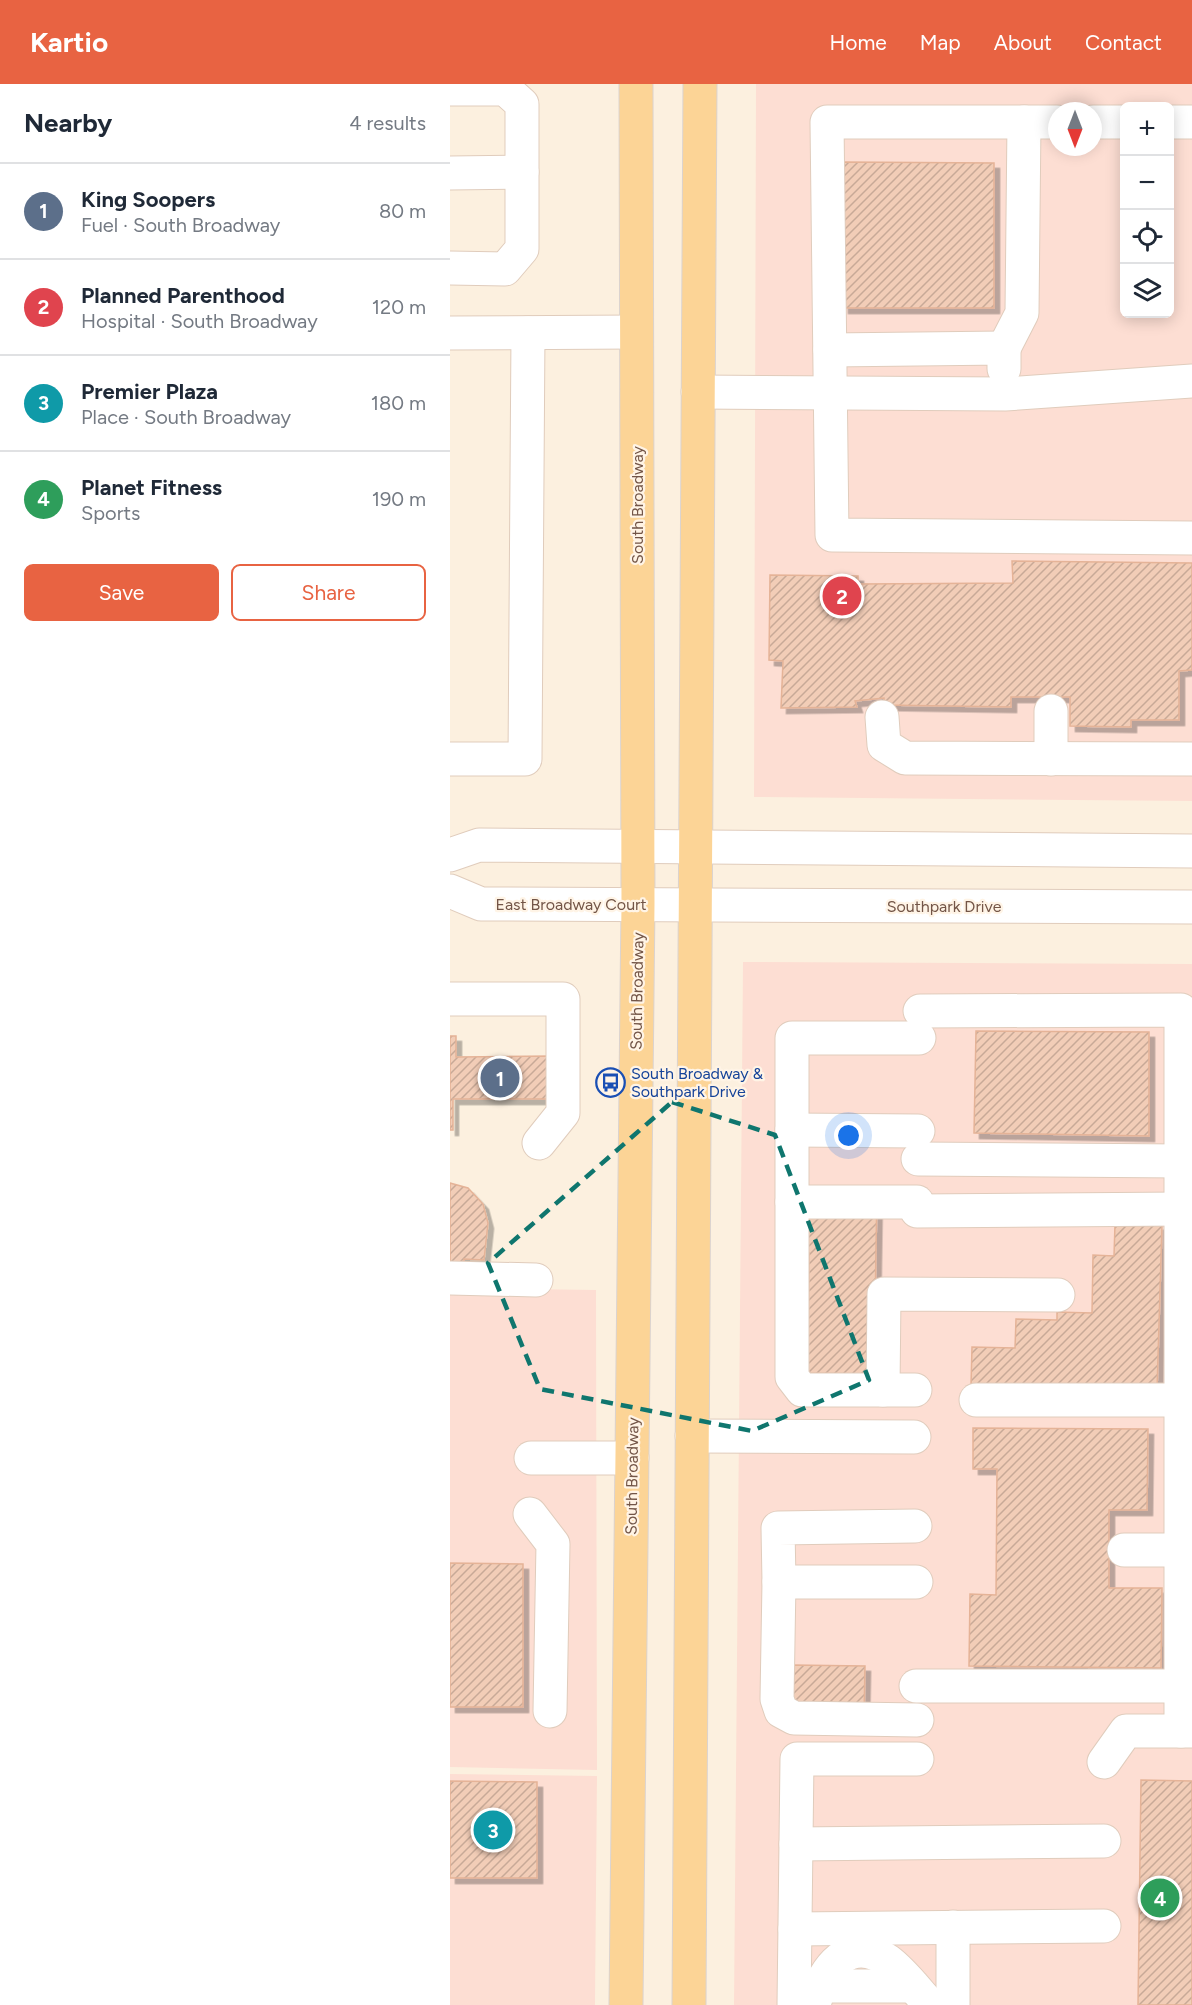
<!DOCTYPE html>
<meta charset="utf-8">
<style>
:root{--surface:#fff;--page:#f2f2f3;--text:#1f2937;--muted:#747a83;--line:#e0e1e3;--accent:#e86342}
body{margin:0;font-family:Figtree,sans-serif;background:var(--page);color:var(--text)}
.controls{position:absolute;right:18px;top:18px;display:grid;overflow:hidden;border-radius:9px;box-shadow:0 3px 15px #0003}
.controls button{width:54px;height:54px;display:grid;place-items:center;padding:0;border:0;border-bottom:2px solid var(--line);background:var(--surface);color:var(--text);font:30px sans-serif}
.compass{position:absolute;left:598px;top:18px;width:54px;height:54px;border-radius:50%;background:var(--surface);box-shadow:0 3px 15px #0003;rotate:180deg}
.you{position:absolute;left:399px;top:1052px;width:21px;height:21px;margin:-15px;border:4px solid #fff;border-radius:50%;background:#1a73e8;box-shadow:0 0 0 9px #1a73e833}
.badge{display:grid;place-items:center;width:39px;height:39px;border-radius:50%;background:var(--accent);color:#fff;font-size:20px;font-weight:700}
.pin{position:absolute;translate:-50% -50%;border:3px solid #fff;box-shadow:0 2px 6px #0006}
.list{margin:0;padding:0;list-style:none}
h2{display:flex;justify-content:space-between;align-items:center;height:78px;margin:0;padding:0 24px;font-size:26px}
h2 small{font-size:20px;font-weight:400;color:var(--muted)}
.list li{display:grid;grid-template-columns:39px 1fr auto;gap:18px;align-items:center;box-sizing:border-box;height:96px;padding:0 24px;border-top:2px solid var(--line)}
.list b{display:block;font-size:22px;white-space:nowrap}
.list p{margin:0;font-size:20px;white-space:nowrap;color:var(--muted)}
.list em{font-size:20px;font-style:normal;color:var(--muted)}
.actions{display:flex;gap:12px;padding:18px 24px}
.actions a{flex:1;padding:14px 0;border:2px solid var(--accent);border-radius:9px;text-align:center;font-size:21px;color:var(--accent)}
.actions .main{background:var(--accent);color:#fff}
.icon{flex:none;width:33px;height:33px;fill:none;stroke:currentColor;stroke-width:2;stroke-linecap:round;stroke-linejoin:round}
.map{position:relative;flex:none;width:742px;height:1921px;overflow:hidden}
header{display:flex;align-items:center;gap:36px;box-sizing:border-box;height:84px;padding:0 30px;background:var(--accent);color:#fff}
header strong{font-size:28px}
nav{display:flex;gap:33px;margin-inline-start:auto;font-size:21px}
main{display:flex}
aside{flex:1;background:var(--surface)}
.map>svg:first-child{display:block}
.commercial{fill:#fdded3;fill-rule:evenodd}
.building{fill:url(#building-hatch);stroke:#e5b397;stroke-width:1.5;filter:url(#shadow)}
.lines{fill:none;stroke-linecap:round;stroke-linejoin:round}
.minor-casing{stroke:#e0ccbc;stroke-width:35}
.major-casing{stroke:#dbd3cf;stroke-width:35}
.minor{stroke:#fff;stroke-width:33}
.major{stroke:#fcd496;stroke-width:33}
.marked{fill:none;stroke:#0f766e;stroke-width:4.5;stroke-dasharray:12 8;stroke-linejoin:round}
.labels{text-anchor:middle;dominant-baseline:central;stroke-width:4.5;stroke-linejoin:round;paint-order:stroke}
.street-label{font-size:16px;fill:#735547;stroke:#fff4e6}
.transit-label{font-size:16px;fill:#164399;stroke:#fff4e6;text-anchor:start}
</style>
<header>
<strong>Kartio</strong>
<nav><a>Home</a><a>Map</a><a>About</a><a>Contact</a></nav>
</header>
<main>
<aside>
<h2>Nearby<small>4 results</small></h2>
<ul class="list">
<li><span class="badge" style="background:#5c6f8a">1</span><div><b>King Soopers</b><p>Fuel · South Broadway</p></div><em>80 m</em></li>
<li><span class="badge" style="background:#e0444e">2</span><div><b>Planned Parenthood</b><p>Hospital · South Broadway</p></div><em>120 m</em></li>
<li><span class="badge" style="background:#0f9aa8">3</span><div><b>Premier Plaza</b><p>Place · South Broadway</p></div><em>180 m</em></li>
<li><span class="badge" style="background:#2e9e5b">4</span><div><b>Planet Fitness</b><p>Sports</p></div><em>190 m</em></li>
</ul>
<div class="actions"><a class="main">Save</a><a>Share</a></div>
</aside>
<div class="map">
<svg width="742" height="1921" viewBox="0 0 742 1921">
<defs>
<pattern id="building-hatch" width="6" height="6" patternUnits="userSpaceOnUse" patternTransform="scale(1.5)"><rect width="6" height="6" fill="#f2cdb7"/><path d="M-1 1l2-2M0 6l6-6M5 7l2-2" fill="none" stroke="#c8a997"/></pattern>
<filter id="shadow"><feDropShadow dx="5.5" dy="5.5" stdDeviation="0" flood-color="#0004"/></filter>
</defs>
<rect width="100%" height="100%" fill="#fcf0df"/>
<g class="commercial">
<path d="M306,0h436v717l-438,-4zM674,22h46v208h-46zM607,27h36v36h-36z"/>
<path d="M293,878l449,2v1041h-458z"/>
<path d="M0,1204l146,2 1,480 -147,-3z"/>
<path d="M0,1690l147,2 -2,229h-145z"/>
</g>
<g class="building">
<path d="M393,78l151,1v145h-151z"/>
<path d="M562,477l180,2v107l-13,1v49h-48v7l-61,-1v-29h-59v10l-127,-2v-7l-29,3 2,6 -76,1 2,-47 -14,-1 1,-85 88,1v8l155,-1z"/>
<path d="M526,947l173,1v104l-175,-3z"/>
<path d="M0,952h6v21l95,-1v43h-98v31h-3z"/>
<path d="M0,1099l18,5 15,16 5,19 -4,37 -20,-1v5h-14z"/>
<path d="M427,1103l-3,187 -66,-1 1,-120h-8l1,-35z"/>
<path d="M665,1140l47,1 -5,165 -186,-5 1,-38 43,1 1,-29 41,1v-8l35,1 1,-58 21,1z"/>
<path d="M523,1344l175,1 -1,81h-38v78h53l-1,80 -192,-2 1,-72 26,1 1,-126h-24z"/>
<path d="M0,1479l73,1v143h-73z"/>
<path d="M342,1581l73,1 -1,51 -72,-9z"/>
<path d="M691,1696l51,1v224h-54z"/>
<path d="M0,1697l87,1v96h-87z"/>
</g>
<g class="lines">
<defs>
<g id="minor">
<path d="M0,5h55l17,15v145l-17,20 -55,-1"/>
<path d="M607,38h-230l5,413 360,3"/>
<path d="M643,38h31"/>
<path d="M720,38h22"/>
<path d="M0,89l72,-1"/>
<path d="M0,249l186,-1"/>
<path d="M554,264l18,-35 2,-191"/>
<path d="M380,266l174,-2v21"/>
<path d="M248,308l307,2 187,-13"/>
<path d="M601,627v48"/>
<path d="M432,633l2,28 21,13 287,1"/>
<path d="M0,675h75l3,-426"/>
<path d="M0,771l29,-10 713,6"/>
<path d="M0,807l31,13 711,3"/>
<path d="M0,915h113v114l-24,30"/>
<path d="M470,927l261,-1v721"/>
<path d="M342,1046l126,1"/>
<path d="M468,1075l264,2"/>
<path d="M342,1118h125"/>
<path d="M467,1127l265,-2"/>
<path d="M0,1194l86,2"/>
<path d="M433,1306l1,-96 174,1"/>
<path d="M465,1306h-113l-10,-13v-339h127"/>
<path d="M526,1316h216"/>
<path d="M242,1352l222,1"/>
<path d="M81,1374h101"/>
<path d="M80,1430l23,30 -3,167"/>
<path d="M465,1442l-137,2 1,54h137"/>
<path d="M674,1466h58"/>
<path d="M329,1498l-2,117 4,12 13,7 123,2"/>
<path d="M466,1602h265"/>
<path d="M654,1678l22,-31h66"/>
<path d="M346,1760l308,-3"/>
<path d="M345,1845l309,-3"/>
<path d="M370,1902h92"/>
<path d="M344,1921l3,-246h120"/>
<path d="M364,1921c9,-36 35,-72 74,-44 16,12 29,30 42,44"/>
<path d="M503,1921v-78"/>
</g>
<g id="major">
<path d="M176,1921l12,-1101 -2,-820"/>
<path d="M239,1921l11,-1921"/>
</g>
</defs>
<use href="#minor" class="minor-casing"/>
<use href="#major" class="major-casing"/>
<use href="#minor" class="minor"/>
<use href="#major" class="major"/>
</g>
<path class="marked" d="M222,1018l103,33 94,245 -117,51 -212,-42 -52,-126z"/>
<defs>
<symbol id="bus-ring" viewBox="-11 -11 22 22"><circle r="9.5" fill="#fff4e6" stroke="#1a4fb4" stroke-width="1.5"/><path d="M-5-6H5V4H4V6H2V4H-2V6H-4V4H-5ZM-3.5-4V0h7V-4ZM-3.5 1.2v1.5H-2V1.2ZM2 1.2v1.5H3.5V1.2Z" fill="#1a4fb4"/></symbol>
</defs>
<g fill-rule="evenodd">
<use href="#bus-ring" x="144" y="982" width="33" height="33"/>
</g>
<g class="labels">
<g class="street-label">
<text transform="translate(187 421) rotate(-90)">South Broadway</text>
<text x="121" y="820">East Broadway Court</text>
<text x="494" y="822">Southpark Drive</text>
<text transform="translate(187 907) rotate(-89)">South Broadway</text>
<text transform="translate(182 1392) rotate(-89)">South Broadway</text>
</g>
<g class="transit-label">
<text x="181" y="989">South Broadway &amp;<tspan x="181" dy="18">Southpark Drive</tspan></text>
</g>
</g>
</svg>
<div class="controls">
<button>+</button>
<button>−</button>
<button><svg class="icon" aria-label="locate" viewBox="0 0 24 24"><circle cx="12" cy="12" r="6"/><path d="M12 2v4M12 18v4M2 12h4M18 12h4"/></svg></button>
<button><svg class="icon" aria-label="layers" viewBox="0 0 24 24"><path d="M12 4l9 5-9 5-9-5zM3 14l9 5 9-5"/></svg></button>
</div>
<svg class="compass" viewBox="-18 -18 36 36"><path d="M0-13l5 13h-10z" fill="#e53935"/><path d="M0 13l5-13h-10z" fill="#747a83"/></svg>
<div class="you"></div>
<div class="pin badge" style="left:50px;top:994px;background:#5c6f8a">1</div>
<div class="pin badge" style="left:392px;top:512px;background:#e0444e">2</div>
<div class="pin badge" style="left:43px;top:1746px;background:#0f9aa8">3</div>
<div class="pin badge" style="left:710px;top:1814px;background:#2e9e5b">4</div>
</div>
</main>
